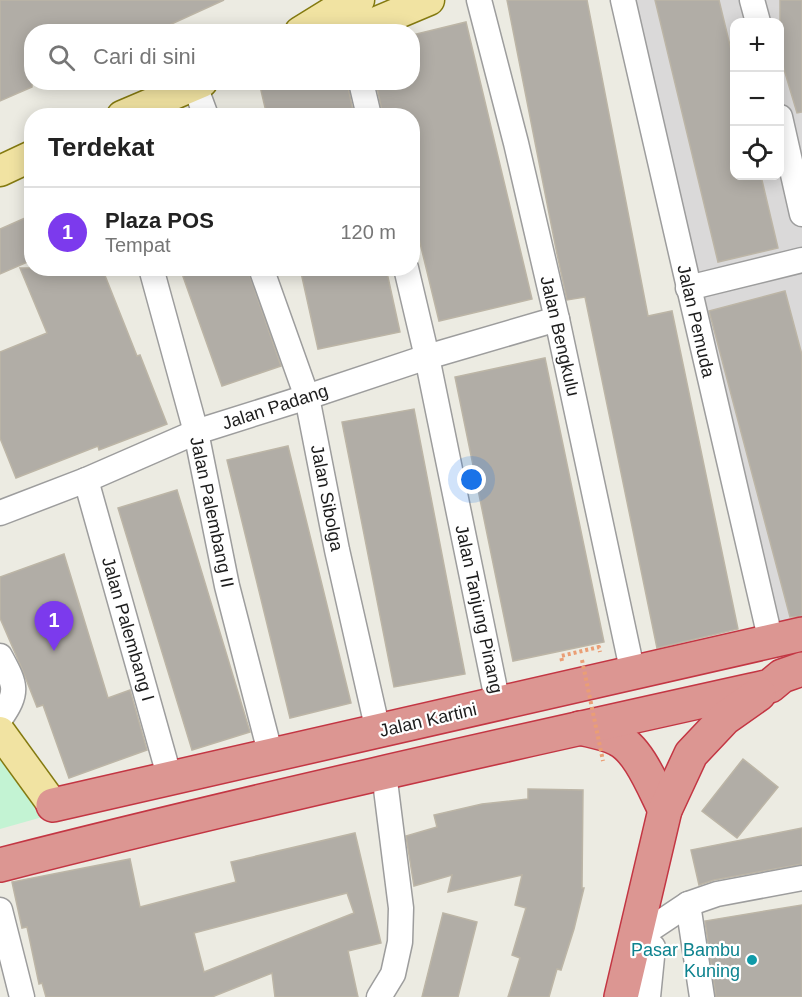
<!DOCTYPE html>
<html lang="id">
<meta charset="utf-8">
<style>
:root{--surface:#fff;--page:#f2f2f2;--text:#222;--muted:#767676;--line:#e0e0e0;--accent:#7c3aed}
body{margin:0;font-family:Helvetica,sans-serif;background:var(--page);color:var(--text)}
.controls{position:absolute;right:18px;top:18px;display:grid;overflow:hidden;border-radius:12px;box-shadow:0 3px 15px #0003}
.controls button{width:54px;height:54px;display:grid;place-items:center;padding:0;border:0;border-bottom:2px solid var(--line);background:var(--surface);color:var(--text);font:30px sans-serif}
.you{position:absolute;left:472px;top:480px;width:21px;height:21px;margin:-15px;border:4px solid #fff;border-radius:50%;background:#1a73e8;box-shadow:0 0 0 9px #1a73e833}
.badge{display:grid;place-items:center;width:39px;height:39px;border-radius:50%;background:var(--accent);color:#fff;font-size:20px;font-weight:700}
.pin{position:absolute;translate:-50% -50px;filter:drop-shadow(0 2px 3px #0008)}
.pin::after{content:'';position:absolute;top:32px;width:21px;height:18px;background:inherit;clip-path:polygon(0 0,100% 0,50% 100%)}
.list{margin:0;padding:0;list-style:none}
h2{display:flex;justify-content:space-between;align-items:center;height:78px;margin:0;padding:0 24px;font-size:26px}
h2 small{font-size:20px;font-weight:400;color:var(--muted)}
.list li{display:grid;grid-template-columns:39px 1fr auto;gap:18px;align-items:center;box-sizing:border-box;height:90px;padding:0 24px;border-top:2px solid var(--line)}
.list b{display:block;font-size:22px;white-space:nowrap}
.list p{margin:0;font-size:20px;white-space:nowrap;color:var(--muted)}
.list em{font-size:20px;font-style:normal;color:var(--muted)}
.icon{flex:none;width:33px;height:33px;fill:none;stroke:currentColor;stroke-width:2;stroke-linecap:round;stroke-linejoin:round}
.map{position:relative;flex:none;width:802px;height:997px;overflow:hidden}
.search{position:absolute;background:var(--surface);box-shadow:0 3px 15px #0003;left:24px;top:24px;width:396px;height:66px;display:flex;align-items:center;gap:15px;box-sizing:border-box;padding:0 21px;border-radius:24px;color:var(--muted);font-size:22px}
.panel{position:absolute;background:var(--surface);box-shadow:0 3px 15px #0003;left:24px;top:108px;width:396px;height:168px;border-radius:24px}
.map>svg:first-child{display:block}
.residential{fill:#dad9d9;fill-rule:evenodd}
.park{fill:#c3f3d3}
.building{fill:#b1ada6;stroke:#bcb5a6;stroke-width:1.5;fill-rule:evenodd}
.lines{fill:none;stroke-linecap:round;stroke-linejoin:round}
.minor-casing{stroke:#9d9d9d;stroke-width:27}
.major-casing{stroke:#847a10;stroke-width:33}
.highway-casing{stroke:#c33643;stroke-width:36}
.path{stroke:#ea9e75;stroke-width:4;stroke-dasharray:3 3;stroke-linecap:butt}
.minor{stroke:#fff;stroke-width:24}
.major{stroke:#f1e3a2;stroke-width:30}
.highway{stroke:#dc9692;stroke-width:33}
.path-bridge{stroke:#ea9e75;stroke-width:4;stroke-dasharray:3 3;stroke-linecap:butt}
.culture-dot{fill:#0f9aa8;stroke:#fff;stroke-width:2}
.labels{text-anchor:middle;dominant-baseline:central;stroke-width:4.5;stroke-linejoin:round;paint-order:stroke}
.street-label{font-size:18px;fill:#1c1c1c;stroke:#fff}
.culture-label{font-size:18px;fill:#0d838f;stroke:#fff;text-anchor:end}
</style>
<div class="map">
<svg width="802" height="997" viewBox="0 0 802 997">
<rect width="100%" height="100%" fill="#ecebe2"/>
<path class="residential" d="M610,0h192v670l-20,6zM734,22h46v154h-46z"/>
<path class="park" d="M0,756l46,60 -46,13z"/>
<g class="building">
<path d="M0,0h224l-70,32h-122v55l-32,14z"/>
<path d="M507,0h80l61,316 24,-5 66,318 -81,19 -72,-351 -18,3 -10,-46z"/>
<path d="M655,0h64l16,66v110h26l17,72 -60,14z"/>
<path d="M780,0h22v112l-5,1 -17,-57z"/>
<path d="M466,22l66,277 -93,22 -27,-111v-94h-29l-7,-34h36v-47z"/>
<path d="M259,82h88l7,34h-87z"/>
<path d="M32,215v45l-32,14v-45z"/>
<path d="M20,268h82l35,88 3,-1 27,69 -68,26 -1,-4 -82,32 -16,-40v-86l47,-19z"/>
<path d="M180,268h67l34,98 -59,20z"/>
<path d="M300,268h86l14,64 -82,17z"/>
<path d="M785,291l17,64v261l-12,1 -81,-306z"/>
<path d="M545,358l59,284 -91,19 -58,-284z"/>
<path d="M414,409l51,265 -71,13 -52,-265z"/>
<path d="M288,446l63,257 -61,15 -63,-258z"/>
<path d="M177,490l73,242 -58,18 -74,-242z"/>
<path d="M64,554l44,144 22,-8 17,60 -78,28 -26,-73 -6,2 -15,-38 -22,-51v-41z"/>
<path d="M743,759l35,28 -41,51 -35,-27z"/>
<path d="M528,789l55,1 -1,98h2l-10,41 -13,41 -4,-1 -8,28h-41l12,-39 -8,-3 14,-47 -11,-3 7,-30 -74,17 4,-17 -38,11 -8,-50 31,-9 -3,-12 48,-11 46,-5z"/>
<path d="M802,828v36l-88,16 -15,5 -8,-35z"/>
<path d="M355,833l26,110 -33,8 10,46h-83l-3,-24 -60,24h-166l-4,-14 -3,1 -12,-57 -5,1 -10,-46 118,-23 10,48 96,-25 -5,-20zM347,893l7,20 -150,59 -10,-39z"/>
<path d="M802,905v92h-86l-11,-76z"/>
<path d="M443,913l34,9 -19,75h-36z"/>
</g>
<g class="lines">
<defs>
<g id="minor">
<path d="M479,0l37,143 41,176 76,355"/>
<path d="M623,0c50,214 97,428 148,642"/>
<path d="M752,0l6,22"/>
<path d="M361,82l8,34"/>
<path d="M195,86l11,30"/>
<path d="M780,117l22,97"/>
<path d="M151,268l45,164 31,154 44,170"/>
<path d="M261,268l46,129 30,153 41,181"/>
<path d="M406,268l21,89 71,347"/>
<path d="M688,288l114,-28"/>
<path d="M86,480l84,299"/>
<path d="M0,513l86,-33 110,-48 111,-35 120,-40 130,-38"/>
<path d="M0,656c15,28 20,35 0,63"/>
<path d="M688,904l14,93"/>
<path d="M0,910l22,87"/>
<path d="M634,940l54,-36 29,-10 85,-16"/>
<path d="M379,997l14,-23 7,-32 1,-34 -17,-135"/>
<path d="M648,997l5,-50"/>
</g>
<g id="major">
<path d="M300,32l34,-21 25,-11"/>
<path d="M353,32l76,-32"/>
<path d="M122,116l80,-34"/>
<path d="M0,171l32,-15"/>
<path d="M0,732l53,73"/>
</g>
<g id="highway">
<path d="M580,728c12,3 26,5 37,11 22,10 37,50 48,71"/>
<path d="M53,805l749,-171"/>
<path d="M0,865c255,-65 513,-122 770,-179l12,-10 20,-7"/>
<path d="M621,997l44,-187 26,-56 34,-36 34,-24"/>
</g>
</defs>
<use href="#minor" class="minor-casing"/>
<use href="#major" class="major-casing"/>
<use href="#highway" class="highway-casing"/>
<path class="path" d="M562,661l-1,-5 38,-9 1,5"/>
<use href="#minor" class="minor"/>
<use href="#major" class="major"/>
<use href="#highway" class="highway"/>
<path class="path-bridge" d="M582,660l21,101"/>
</g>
<circle class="culture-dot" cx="752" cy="960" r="6"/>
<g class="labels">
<g class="street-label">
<text transform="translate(696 321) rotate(77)">Jalan Pemuda</text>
<text transform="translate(560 336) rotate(77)">Jalan Bengkulu</text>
<text transform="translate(275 407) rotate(-18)">Jalan Padang</text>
<text transform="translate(327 498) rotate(79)">Jalan Sibolga</text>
<text transform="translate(212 512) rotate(78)">Jalan Palembang II</text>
<text transform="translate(479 609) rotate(78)">Jalan Tanjung Pinang</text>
<text transform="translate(128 629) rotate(74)">Jalan Palembang I</text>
<text transform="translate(428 720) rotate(-13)">Jalan Kartini</text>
</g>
<g class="culture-label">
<text x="740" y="950">Pasar Bambu<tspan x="740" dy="21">Kuning</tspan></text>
</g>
</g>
</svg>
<div class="controls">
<button>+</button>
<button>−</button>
<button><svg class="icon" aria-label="locate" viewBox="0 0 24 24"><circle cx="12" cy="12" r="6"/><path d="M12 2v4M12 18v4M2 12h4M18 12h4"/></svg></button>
</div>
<div class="you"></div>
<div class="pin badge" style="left:54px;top:651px">1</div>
<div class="search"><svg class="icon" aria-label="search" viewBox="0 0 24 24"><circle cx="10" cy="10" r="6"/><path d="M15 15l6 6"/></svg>Cari di sini</div>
<section class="panel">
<h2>Terdekat<small></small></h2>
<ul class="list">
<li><span class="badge">1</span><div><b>Plaza POS</b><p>Tempat</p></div><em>120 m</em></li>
</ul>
</section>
</div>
